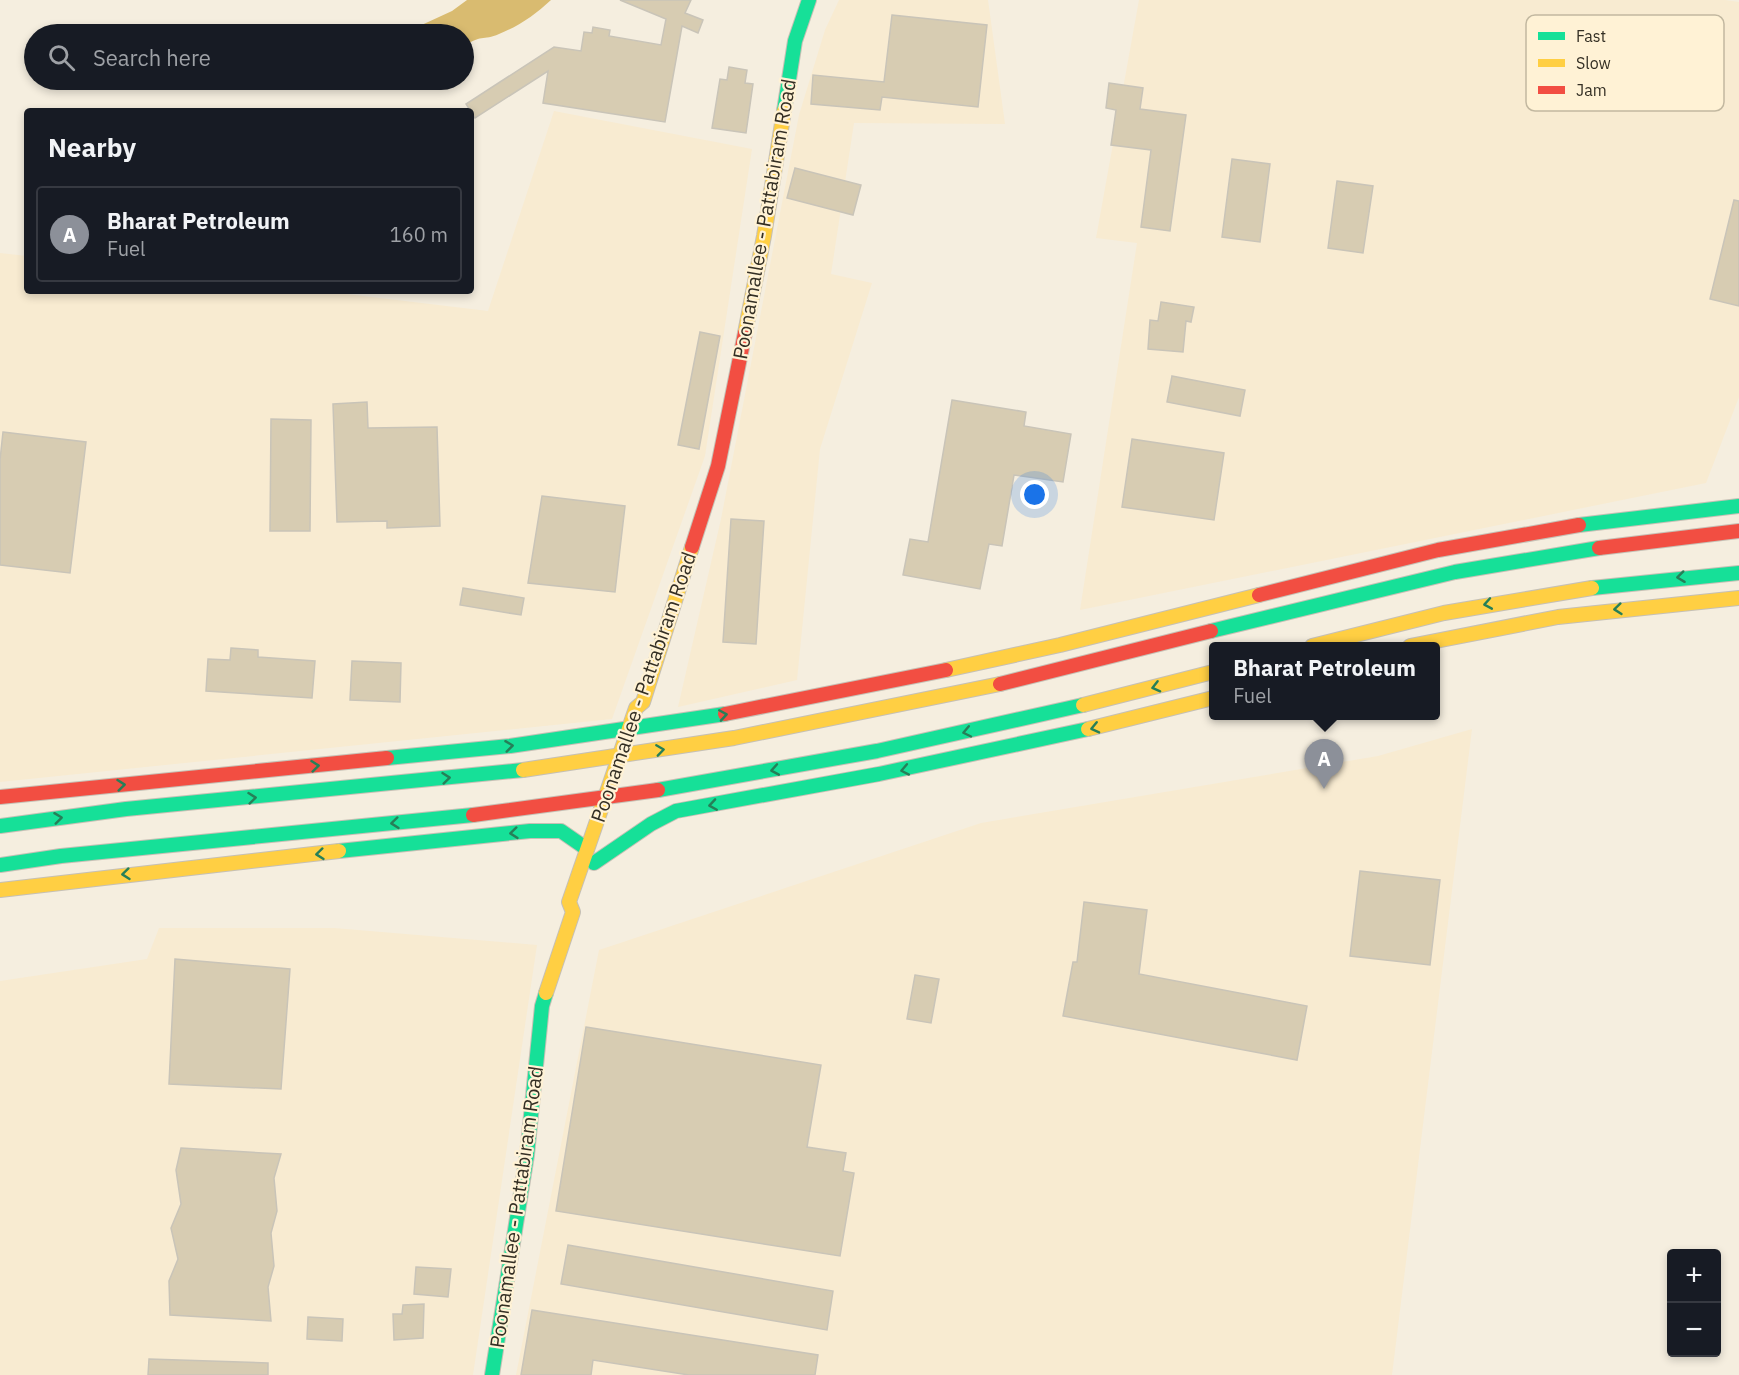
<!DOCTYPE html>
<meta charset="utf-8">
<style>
:root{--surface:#171b24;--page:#20242c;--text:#f1f3f6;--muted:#9ea1a6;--line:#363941;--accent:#8c9099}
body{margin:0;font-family:"IBM Plex Sans",sans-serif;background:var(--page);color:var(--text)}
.controls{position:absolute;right:18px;bottom:18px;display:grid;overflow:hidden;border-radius:6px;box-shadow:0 3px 9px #0003}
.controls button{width:54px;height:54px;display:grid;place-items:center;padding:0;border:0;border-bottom:2px solid var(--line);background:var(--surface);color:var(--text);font:30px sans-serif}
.you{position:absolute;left:1035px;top:495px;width:21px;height:21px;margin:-15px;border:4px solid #fff;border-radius:50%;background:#1a73e8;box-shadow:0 0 0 9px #1a73e833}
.badge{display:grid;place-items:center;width:39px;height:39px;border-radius:50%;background:var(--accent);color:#fff;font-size:20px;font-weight:700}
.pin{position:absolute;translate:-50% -50px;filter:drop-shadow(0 2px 3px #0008)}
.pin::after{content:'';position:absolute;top:32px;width:21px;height:18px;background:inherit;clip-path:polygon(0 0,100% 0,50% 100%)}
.popup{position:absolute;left:1209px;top:642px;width:231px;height:78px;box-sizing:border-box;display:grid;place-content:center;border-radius:6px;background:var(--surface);filter:drop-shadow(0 2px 4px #0005);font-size:20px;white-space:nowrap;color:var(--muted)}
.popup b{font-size:22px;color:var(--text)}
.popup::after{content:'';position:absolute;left:50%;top:100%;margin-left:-12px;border:12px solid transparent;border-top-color:var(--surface)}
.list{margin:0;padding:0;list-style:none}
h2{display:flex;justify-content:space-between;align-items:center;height:78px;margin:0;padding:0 24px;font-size:26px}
h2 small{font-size:20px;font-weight:400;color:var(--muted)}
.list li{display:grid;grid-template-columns:39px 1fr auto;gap:18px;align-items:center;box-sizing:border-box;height:96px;margin:0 12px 12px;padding:0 12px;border:2px solid var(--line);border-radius:6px}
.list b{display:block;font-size:22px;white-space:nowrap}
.list p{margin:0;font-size:20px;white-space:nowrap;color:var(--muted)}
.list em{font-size:20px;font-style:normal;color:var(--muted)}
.icon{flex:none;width:33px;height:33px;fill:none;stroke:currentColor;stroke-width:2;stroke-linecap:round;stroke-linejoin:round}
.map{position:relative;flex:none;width:1739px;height:1375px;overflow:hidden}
.search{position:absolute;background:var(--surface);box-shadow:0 3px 9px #0003;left:24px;top:24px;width:450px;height:66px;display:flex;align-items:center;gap:15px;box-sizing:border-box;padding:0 21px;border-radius:33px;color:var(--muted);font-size:22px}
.panel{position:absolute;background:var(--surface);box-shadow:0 3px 9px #0003;left:24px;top:108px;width:450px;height:186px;border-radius:6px}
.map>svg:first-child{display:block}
.built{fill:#f8ebd1}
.water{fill:#d9bb70}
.building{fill:#d7ccb2;stroke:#c9c4b8;stroke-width:1.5}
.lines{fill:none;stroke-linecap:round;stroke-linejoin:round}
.fast-casing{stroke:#c6c0b5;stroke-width:16}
.slow-casing{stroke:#c6c0b5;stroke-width:16}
.jam-casing{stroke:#c6c0b5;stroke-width:16}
.fast{stroke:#16e098;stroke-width:14}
.slow{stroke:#ffcf43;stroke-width:14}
.jam{stroke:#f24e42;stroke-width:14}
.oneway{stroke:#267f58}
.labels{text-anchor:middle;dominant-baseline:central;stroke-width:4.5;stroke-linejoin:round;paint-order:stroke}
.street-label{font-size:20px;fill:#342f24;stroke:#fff2d5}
.key{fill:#fff2d5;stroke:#c2b8a0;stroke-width:1.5}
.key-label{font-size:16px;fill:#342f24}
</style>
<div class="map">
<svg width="1739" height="1375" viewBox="0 0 1739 1375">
<rect width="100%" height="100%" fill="#f5eedf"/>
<g class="built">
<path d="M839,0h149l17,124 -151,-1 -23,151 41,9 -52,166 -23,231 -119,27 43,-188 78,-404 26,-85z"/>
<path d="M1139,0h586l14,2v395l-33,86 -626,127 57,-367 -41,-5z"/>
<path d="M554,111l198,38 -47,307 -93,263 -612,63v-529l27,3v35h295l166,20z"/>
<path d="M1472,729l-80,646h-876l83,-425 382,-127 397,-67z"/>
<path d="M159,928h175l203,17 -64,430h-473v-394l147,-22z"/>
</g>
<path class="water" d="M467,0h84c-16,15 -32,26 -52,34 -16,7 -19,0 -35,13v-13h-62l50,-23z"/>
<g class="building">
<path d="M620,0h71l-6,13 18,7 -5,13 -16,-7 -17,96 -122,-19 5,-32 -73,47 -9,-14 88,-57 27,4 3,-19 8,1 1,-6 17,3 -1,6 52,9 5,-26z"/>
<path d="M892,15l95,10 -9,82 -96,-10 -2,13 -69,-6 2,-29 71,7z"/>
<path d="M729,67l18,3 -2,13 8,1 -7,49 -34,-5 8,-49 7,1z"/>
<path d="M1109,83l34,5 -3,21 46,6 -16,116 -29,-4 10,-77 -40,-5 5,-35 -10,-2z"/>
<path d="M1232,159l38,5 -10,78 -38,-5z"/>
<path d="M795,168l66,17 -8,30 -66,-17z"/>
<path d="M1337,181l36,5 -10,67 -35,-5z"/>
<path d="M1734,200l5,1v105l-29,-7z"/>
<path d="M1161,302l33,5 -3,15 -5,-1 -3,31 -35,-3 2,-29 8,1z"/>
<path d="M700,332l20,4 -21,113 -21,-4z"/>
<path d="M1172,376l73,14 -5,26 -73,-14z"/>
<path d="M952,400l74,12 -2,14 47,8 -8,48 -49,-7 -12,71 -13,-2 -9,45 -77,-14 7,-36 18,3z"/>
<path d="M367,402l1,26 69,-1 3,99 -53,2v-7l-50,1 -4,-118z"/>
<path d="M271,419l40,1 -1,111h-40z"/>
<path d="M3,432l83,10 -16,131 -70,-8v-105z"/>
<path d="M1132,439l92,14 -10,67 -92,-13z"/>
<path d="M542,496l83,10 -10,86 -87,-9z"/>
<path d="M731,519l33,2 -8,123 -33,-2z"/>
<path d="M463,588l61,10 -3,17 -61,-10z"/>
<path d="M231,648l27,2v7l57,4 -3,37 -106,-7 2,-32 22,1z"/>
<path d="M352,661l49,2 -1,39 -50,-2z"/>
<path d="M1360,871l80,9 -10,85 -80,-9z"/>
<path d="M1084,902l63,8 -8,64 168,32 -10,54 -234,-44 10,-54h4z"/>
<path d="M175,959l115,10 -9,120 -112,-5z"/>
<path d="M915,975l24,4 -8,44 -24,-4z"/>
<path d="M586,1027l235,38 -14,82 39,6 -3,18 11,2 -14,83 -284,-45z"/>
<path d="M181,1148l100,6 -7,24 3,33 -6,22 3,33 -6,21 3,34 -101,-6 -1,-34 9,-22 -7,-31 10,-24 -5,-34z"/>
<path d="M568,1245l265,46 -6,39 -266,-46z"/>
<path d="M416,1267l35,2 -3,28 -34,-3z"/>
<path d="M424,1304l-1,34 -29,2 -1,-26h9l1,-9z"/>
<path d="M532,1310l286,45 -3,20h-126l-96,-15 -2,15h-70z"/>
<path d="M308,1317l35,2 -1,22 -35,-2z"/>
<path d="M149,1359l119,4v12h-120z"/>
</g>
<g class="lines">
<defs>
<g id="fast">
<path d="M784,111l11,-70 14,-41"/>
<path d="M1579,525l160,-19"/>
<path d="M1592,588l147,-15"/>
<path d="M1211,631l244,-59 144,-24"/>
<path d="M387,758l123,-12 215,-32"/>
<path d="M658,790l219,-39 206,-46"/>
<path d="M0,826l126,-17 397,-39"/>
<path d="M339,851l191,-20h31l26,18"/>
<path d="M594,863l57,-39 25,-13 203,-37 209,-45"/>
<path d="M0,865l61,-9 412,-41"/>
<path d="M492,1375l35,-220 15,-149 4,-13"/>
</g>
<g id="slow">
<path d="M745,333l19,-97 20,-125"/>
<path d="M1312,646l132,-33 148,-25"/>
<path d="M1410,646l148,-29 181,-19"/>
<path d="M946,670l114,-25 199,-50"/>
<path d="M1083,705l130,-33"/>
<path d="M1088,729l125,-31"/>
<path d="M523,770l211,-32 266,-54"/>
<path d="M0,890l339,-39"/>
<path d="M546,993l27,-81 -4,-10 67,-194 7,-6 49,-155"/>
</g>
<g id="jam">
<path d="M692,547l26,-81 27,-133"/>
<path d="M1599,548l140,-17"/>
<path d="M1259,595l179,-45 141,-25"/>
<path d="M1000,684l211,-53"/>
<path d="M725,714l221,-44"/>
<path d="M0,797l387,-39"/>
<path d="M473,815l185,-25"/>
</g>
</defs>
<use href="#fast" class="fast-casing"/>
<use href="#slow" class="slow-casing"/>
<use href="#jam" class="jam-casing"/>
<use href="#fast" class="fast"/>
<use href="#slow" class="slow"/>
<use href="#jam" class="jam"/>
</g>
<defs><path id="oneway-chevron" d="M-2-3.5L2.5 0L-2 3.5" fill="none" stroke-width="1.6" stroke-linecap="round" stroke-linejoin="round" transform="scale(1.5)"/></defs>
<g class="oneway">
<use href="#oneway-chevron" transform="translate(1681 577) rotate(173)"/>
<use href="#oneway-chevron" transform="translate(1488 604) rotate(170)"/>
<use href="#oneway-chevron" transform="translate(1618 609) rotate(174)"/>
<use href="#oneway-chevron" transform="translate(1156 687) rotate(166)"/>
<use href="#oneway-chevron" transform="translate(723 715) rotate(-9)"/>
<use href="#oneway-chevron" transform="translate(1095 728) rotate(167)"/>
<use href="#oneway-chevron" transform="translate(967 732) rotate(168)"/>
<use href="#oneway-chevron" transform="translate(509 746) rotate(-7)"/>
<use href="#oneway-chevron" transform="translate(660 750) rotate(-8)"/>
<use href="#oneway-chevron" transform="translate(315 766) rotate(-6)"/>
<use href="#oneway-chevron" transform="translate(775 770) rotate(170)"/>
<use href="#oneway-chevron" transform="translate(905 770) rotate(169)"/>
<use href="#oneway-chevron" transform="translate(446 778) rotate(-6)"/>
<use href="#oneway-chevron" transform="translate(121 785) rotate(-6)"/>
<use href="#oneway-chevron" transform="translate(252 798) rotate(-6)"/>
<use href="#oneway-chevron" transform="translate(713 805) rotate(171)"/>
<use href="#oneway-chevron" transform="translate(58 818) rotate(-7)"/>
<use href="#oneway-chevron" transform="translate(395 823) rotate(174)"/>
<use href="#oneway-chevron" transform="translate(514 833) rotate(174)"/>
<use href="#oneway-chevron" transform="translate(320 854) rotate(174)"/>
<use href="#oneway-chevron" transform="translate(126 874) rotate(174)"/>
</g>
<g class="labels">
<g class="street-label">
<text transform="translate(764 219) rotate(-80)">Poonamallee - Pattabiram Road</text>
<text transform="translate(643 687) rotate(-71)">Poonamallee - Pattabiram Road</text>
<text transform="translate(516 1207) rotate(-82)">Poonamallee - Pattabiram Road</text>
</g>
</g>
<rect x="1526" y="15" width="198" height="96" rx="9" class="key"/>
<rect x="1538" y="32" width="27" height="8" fill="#16e098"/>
<rect x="1538" y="59" width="27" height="8" fill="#ffcf43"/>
<rect x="1538" y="86" width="27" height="8" fill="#f24e42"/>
<g class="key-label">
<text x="1576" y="42">Fast</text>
<text x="1576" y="69">Slow</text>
<text x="1576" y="96">Jam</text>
</g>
</svg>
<div class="controls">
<button>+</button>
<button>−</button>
</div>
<div class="you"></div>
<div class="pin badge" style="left:1324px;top:789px">A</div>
<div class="popup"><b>Bharat Petroleum</b>Fuel</div>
<div class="search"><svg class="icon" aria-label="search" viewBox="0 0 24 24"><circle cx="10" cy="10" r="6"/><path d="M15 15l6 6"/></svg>Search here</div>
<section class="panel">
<h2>Nearby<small></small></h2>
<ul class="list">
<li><span class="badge">A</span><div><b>Bharat Petroleum</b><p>Fuel</p></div><em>160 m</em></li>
</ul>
</section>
</div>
